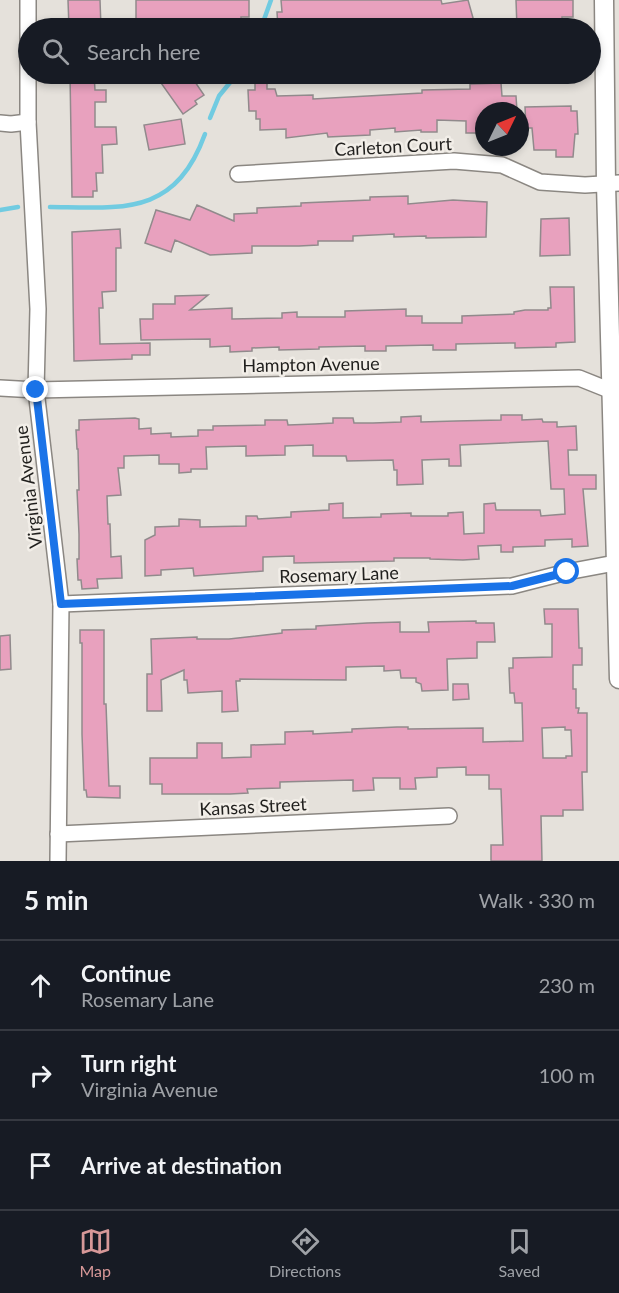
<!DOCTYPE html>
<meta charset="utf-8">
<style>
:root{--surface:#171b24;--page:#242831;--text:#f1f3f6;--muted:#9ea1a6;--line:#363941;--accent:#d79898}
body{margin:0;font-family:Lato,sans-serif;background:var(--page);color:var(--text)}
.compass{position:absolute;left:475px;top:102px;width:54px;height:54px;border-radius:50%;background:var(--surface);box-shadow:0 3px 9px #0003;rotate:47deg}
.stop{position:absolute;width:18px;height:18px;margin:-14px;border:4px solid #1a73e8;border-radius:50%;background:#fff}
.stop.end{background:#1a73e8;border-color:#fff;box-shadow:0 2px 6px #0008}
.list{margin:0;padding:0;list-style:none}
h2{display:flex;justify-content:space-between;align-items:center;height:78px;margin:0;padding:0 24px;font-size:26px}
h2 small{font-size:20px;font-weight:400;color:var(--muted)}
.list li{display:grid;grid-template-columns:39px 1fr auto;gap:18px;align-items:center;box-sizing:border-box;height:90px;padding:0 24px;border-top:2px solid var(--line)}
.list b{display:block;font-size:22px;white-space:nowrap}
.list p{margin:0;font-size:20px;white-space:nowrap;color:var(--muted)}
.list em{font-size:20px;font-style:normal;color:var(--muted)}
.icon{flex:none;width:33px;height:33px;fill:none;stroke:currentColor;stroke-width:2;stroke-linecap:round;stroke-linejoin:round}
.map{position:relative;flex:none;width:619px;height:861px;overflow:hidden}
.search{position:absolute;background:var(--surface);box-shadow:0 3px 9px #0003;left:18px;right:18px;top:18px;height:66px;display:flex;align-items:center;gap:15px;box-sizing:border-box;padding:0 21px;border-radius:33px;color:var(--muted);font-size:22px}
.sheet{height:348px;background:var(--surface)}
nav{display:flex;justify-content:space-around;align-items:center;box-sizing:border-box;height:84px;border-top:2px solid var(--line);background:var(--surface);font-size:16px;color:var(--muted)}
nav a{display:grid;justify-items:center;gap:3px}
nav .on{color:var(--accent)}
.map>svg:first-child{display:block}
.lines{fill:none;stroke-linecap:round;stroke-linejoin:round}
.stream{stroke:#71cbe1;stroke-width:4.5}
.building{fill:#e8a1be;stroke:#918a8c;stroke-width:1.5;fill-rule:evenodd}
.minor-casing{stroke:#8b8782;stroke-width:18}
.tertiary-casing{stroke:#8b8782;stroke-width:21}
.minor{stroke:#fff;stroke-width:15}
.tertiary{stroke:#fff;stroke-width:18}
.route{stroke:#1a73e8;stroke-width:8}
.labels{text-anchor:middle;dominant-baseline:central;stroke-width:5;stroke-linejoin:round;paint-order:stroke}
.street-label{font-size:18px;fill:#201f1d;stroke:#f2eee8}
</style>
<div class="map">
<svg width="619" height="861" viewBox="0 0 619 861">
<rect width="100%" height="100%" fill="#e5e1db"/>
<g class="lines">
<g class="stream">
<path d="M261,28l10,-28"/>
<path d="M210,118l9,-22 18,-22"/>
<path d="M50,207c74,1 125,9 155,-73"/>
<path d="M0,210l18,-3"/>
</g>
</g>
<g class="building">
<path d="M68,0h32l1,28h-32z"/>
<path d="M136,0h113v17h-8v11h-105z"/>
<path d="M281,0h160l1,4 26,-4 7,25 -15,3h-182l-1,-16h5z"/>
<path d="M516,0h57v17h-11v11h-45z"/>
<path d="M70,74h24l1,16h11v12h-11v25h21l1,17 -15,1 1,28h-7l1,18h-4v6h-21z"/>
<path d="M172,74h14l5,6 2,-1 11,16 -9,6 2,3 -14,10 -22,-31z"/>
<path d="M255,81h12v8h8l2,7 36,-1v4l109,-6v-3l48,-1v-5l31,-1 1,13h14l1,15h-34v22h-17v-12l-29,-1v12h-16v-2l-26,2v-4l-25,2v5l-42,2 -1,-4 -41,5v-9l-26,1v-11h-4v-8h-7l-1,-21h7z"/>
<path d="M571,106v5h6l1,23h-3l-2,23h-17v-7h-22l-2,-22h-6l-1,-21z"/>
<path d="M181,119l4,25 -36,6 -5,-25z"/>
<path d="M408,196v8l45,-4 34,2 -1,35 -60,1v-2l-32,1v-3l-41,2v5h-35v4l-19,1h-47v7l-42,2 -35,-15 -4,12 -26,-9 11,-33 34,10 7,-15 37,16v-7l23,-1v-5l44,-2v-3l69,-3v-3z"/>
<path d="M569,218l1,37 -30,1 1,-37z"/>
<path d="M120,229l1,19h-5v43l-14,1 1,16h-4l1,36 50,-1v12h-18v4l-58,2 -2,-129z"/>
<path d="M550,287h24l1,55 -19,1v4l-41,1v-5l-59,1v6h-23v-5l-47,1v5h-21v-5l-46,1v2l-40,1v-3l-27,1v3l-22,1v-6l-20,1v-8l-69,1 -1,-21h13v-15h22v-8l33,-1 -18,15 42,-2v11l50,-1v-5l15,-1v5h48v-6l61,-2v7h16v7h40v-7l52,-2v-2l11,-2h23v-2h3z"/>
<path d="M501,415h21v5l20,-1 1,3h14v5l19,-1 1,24h-9l1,25h27v14h-13l5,57 -16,1v-8l-27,1v6l-32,1v5h-12v-7l-23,1 1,13 -16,1 -33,-1v-1h-36v3l-100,2v-7l-31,1v14l-69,5 -1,-8 -32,2v5l-16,1v-36l10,-5v-8l24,-1v-7l21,1v7l46,-1v-10h11l1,3 33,-2v-5l38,-2v-6l14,-1v15l38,-1v-3l30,-1v3h37v-3l15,-1 1,22 20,-1v-29l11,-1 1,7h44l1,6 24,-2 -1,-25h-13l-3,-48 -88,4 1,21h-12v-7l-27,1 1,24 -26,1v-15h-3l-1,-10 -46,1 -1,-5h-33v-11l-28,1v9l-39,1v-10l-40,1 1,22h-16v3l-12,1v-9h-20v-9l-35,1v12h-6l3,27 -14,1 1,28h2l1,33 10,-1 1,22 -25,1 1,9 -16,1 -1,-9h-3l-1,-21h2v-25l-2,-44h2l-1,-41h-1l-1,-19h3v-10l56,-2 4,1v10l12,-1v6l20,-1v4l27,-1v-6h15v-4l52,-1v-5h22l1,5 27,-1 18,-1v-5h20l1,5h19l28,-1v-5l20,-1v6l35,-1 45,-1z"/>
<path d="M544,609h34l1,39h3v17h-9v24h3v19h3l-1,5h9v59h-5l1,38h-20v6h-22l1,45h-51v-16h12l-2,-56h-12v-14h-23v-8l-29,1v9l-22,1 1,11h-16v-11h-27l1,12 -21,1v-11l-73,2v6l-33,1 1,4 -18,1h-68v-10h-12v-26h47v-15h25v15l29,-1v-12l34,-1v-12l28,-1v3l39,-2v-3l45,-2h11v2l75,-1v14l40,-1 -1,-38h-7l-1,-10h-4l-1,-25h4v-10l39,-1v-33h-7zM565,727v3h6l1,26h-6v2h-23l-1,-30z"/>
<path d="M476,621v2h18l1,19h-18v16l-30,1 1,31 -26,1 -1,-7 -5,-2v-4h-15l-1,-8 -16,1v-5l-38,1v13l-106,-1v2h-4l2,30 -16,1v-21l-34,2 -1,-13h-3v-10l-23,10 1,31h-15v-37h5l-1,-35 46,-2v2h32l53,-6v-3l34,-1v-3l51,-3 33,-1v10h29l-1,-10z"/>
<path d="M80,630h24v74h2l3,82h11v12l-33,-1 -1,-7h-2l-2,-56v-91h-2z"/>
<path d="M10,635l1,34 -11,1v-34z"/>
<path d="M453,684h15l1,15 -16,1z"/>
</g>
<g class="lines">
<defs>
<g id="minor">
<path d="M28,0v122l10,187 -2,81 25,214 -3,257"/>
<path d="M0,123l11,1 17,-2"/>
<path d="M238,174l216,-13 48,4 38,17 45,3 34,-2"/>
<path d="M0,388l36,2 543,-12 40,16"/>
<path d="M61,604l451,-18 55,-14 48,-9"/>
<path d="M58,834l391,-18"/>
</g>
<path id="tertiary" d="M604,0l2,184 13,495"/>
</defs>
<use href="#minor" class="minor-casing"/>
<use href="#tertiary" class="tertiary-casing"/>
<use href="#minor" class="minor"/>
<use href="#tertiary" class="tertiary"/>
</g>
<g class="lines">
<path class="route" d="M36,390l25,214 451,-18 55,-14"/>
</g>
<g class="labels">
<g class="street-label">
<text transform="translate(393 146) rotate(-3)">Carleton Court</text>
<text transform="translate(311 364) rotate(-1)">Hampton Avenue</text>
<text transform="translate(28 487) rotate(-97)">Virginia Avenue</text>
<text transform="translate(339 574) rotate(-2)">Rosemary Lane</text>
<text transform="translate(253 806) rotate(-3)">Kansas Street</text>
</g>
</g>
</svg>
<svg class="compass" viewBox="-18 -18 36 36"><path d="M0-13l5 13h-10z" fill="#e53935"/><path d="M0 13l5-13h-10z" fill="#9ea1a6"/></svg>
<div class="stop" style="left:567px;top:572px"></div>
<div class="stop end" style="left:36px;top:390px"></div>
<div class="search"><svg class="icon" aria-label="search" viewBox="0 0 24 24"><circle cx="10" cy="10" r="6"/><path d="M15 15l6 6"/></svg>Search here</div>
</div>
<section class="sheet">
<h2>5 min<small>Walk · 330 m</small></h2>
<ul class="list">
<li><svg class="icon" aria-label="ahead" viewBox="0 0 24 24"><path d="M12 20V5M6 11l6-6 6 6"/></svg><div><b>Continue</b><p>Rosemary Lane</p></div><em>230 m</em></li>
<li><svg class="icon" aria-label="right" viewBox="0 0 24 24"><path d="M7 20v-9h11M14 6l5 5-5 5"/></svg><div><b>Turn right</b><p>Virginia Avenue</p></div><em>100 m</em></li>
<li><svg class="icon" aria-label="arrive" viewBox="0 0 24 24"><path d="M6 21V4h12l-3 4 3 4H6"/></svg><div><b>Arrive at destination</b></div></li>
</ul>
</section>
<nav>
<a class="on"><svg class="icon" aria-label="map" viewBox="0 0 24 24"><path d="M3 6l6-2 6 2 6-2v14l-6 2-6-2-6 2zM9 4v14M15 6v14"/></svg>Map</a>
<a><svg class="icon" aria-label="directions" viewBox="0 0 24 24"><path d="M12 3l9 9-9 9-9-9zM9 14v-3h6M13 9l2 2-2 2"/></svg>Directions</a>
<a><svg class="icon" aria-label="saved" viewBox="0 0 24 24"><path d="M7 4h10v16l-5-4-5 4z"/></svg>Saved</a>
</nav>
